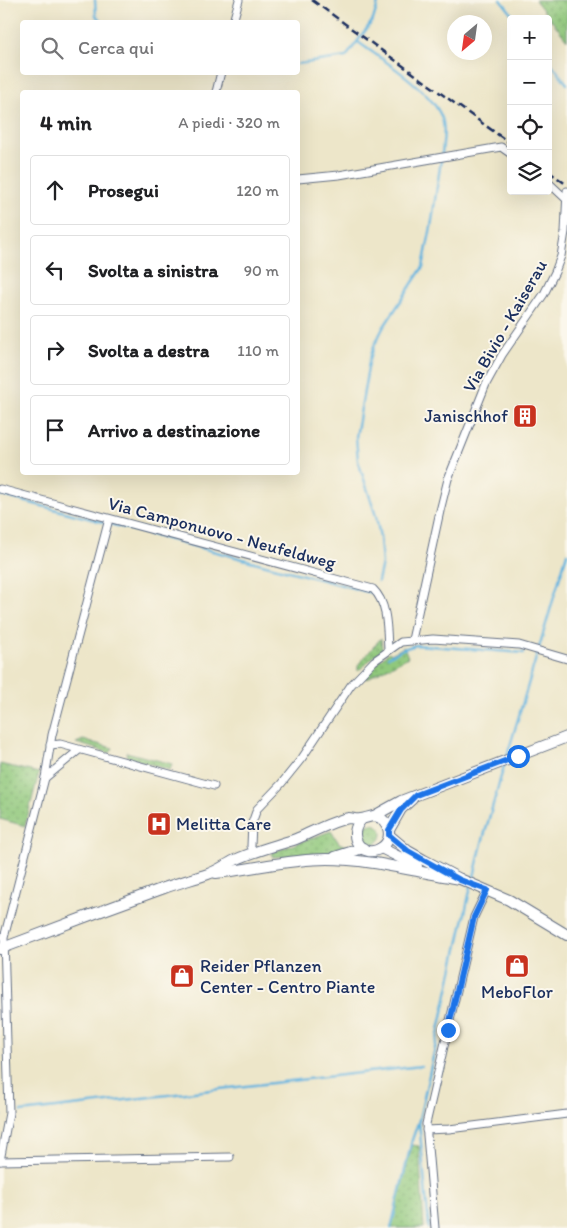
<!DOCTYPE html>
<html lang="it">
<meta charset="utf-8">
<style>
:root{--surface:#fff;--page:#f2f2f2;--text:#202124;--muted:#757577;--line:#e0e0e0}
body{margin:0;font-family:Itim,sans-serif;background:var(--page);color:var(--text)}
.controls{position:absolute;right:15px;top:15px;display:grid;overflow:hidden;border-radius:5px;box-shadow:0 5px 20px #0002}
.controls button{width:45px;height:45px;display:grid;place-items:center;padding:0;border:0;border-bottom:1px solid var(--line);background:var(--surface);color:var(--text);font:25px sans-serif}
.compass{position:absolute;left:447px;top:15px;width:45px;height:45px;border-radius:50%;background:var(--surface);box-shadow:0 5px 20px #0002;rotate:209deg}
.stop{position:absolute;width:15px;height:15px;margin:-11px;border:4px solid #1a73e8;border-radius:50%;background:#fff}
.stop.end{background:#1a73e8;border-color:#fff;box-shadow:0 1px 5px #0008}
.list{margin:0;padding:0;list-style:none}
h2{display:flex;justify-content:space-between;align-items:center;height:65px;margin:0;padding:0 20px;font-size:21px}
h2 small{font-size:16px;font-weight:400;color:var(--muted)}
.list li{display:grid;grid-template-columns:32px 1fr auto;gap:15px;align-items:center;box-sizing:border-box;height:70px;margin:0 10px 10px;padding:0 10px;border:1px solid var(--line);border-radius:5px}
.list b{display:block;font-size:19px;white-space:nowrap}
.list em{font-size:16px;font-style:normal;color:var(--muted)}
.icon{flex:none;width:28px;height:28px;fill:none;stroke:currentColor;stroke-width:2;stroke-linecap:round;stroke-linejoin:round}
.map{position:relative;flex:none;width:567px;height:1228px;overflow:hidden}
.search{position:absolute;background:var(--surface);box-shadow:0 5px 20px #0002;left:20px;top:20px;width:280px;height:55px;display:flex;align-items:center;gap:12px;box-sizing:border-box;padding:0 18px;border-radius:5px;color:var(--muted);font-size:19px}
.panel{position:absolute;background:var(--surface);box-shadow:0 5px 20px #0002;left:20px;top:90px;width:280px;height:385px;border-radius:5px}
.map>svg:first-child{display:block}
.green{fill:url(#green-dots);stroke:#567c6c}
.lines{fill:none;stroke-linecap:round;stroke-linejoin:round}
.stream{stroke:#64b4df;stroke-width:2.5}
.minor-casing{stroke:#646f83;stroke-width:9}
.secondary-casing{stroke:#646f83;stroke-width:12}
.primary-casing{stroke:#646f83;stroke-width:12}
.minor{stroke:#fff;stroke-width:7}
.secondary{stroke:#fff;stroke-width:10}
.primary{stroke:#fff;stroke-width:10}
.rail{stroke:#1b2f5e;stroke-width:2.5;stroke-dasharray:8 4;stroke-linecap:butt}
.route{stroke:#1a73e8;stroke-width:6}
.labels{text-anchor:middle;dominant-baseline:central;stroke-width:4;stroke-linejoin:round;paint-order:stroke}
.street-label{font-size:18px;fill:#1b2f5e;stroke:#fbf7ec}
.poi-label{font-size:18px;fill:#1b2f5e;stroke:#fbf7ec;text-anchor:start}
</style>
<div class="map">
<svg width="567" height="1228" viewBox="0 0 567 1228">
<defs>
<pattern id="green-dots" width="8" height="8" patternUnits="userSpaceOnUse" patternTransform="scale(1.25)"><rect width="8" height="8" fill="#90c87b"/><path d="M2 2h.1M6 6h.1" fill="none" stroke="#75a368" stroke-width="1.8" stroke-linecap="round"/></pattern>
</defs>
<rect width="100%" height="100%" fill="#fbf7ec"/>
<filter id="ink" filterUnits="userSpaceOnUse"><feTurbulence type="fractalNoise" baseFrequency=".02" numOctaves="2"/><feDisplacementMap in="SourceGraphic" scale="10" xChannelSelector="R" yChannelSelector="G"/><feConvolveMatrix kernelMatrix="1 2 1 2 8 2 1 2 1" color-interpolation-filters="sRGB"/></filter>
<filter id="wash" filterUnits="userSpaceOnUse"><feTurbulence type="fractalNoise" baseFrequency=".0096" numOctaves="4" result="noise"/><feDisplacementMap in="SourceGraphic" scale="20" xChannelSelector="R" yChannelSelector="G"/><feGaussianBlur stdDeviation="1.12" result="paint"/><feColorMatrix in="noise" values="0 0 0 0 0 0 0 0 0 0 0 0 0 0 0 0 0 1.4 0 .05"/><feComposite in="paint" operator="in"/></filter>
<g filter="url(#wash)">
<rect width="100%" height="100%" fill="#ede6c9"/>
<g class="green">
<path d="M535,0h30l2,3v37z"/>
<path d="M381,638l1,11 -24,22v-6z"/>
<path d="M404,647l4,10 -42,22 -2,-6 25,-21 2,2z"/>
<path d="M83,740l30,8 -3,5 -34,-10z"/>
<path d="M126,752l46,12 -2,6 -43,-13z"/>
<path d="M0,764l39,9 -14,53 -25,-7z"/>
<circle cx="372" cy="834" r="10"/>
<path d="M331,831l8,12 14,6 -8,3 -14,1 -59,4 -1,-4z"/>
<path d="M412,1145l7,1 5,82h-33z"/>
</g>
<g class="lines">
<g class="stream">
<path d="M95,0l1,16 7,6"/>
<path d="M501,0l15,19"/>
<path d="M358,42c23,17 72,47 83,74 5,11 2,26 1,38"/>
<path d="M548,59l19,25"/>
<path d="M298,64l48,-7 27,-37 6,-20"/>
<path d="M0,495l372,98"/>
<path d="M378,581l4,-18 -2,-25 -4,-22 -18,-55 -2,-24 13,-75 5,-16 9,-18 40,-61 8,-40 10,-67"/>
<path d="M388,657l15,-8 13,-4 108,8"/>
<path d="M507,756l60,-203"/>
<path d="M473,881l9,-38 22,-77"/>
<path d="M21,1112l400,-46"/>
<path d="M0,1116h2"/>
<path d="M419,1122l10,106"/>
<path d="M391,1228l21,-88 7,-20 52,-234"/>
</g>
</g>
</g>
<g filter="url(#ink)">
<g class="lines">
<defs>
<g id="minor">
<path d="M233,22l6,-22"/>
<path d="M216,92l5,-20"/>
<path d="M298,179l41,-4 162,-28 10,7"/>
<path d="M548,182l18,17"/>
<path d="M0,489l373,100c15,14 14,41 15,61"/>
<path d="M412,640l28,-129 8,-32 38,-95 16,-29 42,-61 11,-22 6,-16 4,-24 2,-41"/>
<path d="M50,745l10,-1 154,42"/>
<path d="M45,778l34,-28"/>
<path d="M251,846l1,-23 5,-14 24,-25 21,-26 49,-73 23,-24 27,-19 32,-3 86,6 48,14"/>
<path d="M426,1130l23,-1 118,-15"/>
<path d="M0,1161l9,-48 -5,-175 41,-160 7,-43 57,-216"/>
<path d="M0,1161l230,-4"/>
<path d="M435,1228l-9,-104 48,-207 13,-27"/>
</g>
<g id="secondary">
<path d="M374,816l27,-15 166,-64"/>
<path d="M389,830l12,-21 11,-10"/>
</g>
<g id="primary">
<path d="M389,835l19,16 16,9 36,19 49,21 58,35"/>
<path d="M381,848l36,18"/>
<path d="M335,857l28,-9"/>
<path d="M216,873c37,-4 73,-14 111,-14 45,0 88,13 133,20"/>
<path d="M0,949c55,-21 109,-41 164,-61 14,-5 29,-9 44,-14 9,-3 17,-9 27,-14 19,-9 40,-14 61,-21 12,-5 41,-20 53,-21 3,0 7,2 11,1 5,0 9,-3 15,-3 15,3 19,24 6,32 -19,12 -36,-13 -19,-29"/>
</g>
</defs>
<use href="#minor" class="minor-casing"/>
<use href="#secondary" class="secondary-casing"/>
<use href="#primary" class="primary-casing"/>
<use href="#minor" class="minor"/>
<use href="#secondary" class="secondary"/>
<use href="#primary" class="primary"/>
<g class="rail">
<path d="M312,0l199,144"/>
<path d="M548,171l19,14"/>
</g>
</g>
</g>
<g class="lines" filter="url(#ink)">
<path class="route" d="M448,1030l26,-113 13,-27 -27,-10 -36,-20 -16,-9 -19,-16v-5l12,-20 15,-15 102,-39"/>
</g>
<defs>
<symbol id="building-square" viewBox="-11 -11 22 22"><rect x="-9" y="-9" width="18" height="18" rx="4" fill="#c8321e" stroke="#fbf7ec"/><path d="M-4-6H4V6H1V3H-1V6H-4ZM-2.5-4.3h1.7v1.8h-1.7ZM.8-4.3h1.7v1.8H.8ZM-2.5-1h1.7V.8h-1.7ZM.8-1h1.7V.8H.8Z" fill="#fff"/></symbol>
<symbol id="hospital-square" viewBox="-11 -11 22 22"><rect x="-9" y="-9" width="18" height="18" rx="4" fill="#c8321e" stroke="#fbf7ec"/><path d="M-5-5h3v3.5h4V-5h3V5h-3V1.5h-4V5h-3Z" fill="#fff"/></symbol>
<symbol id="shop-square" viewBox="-11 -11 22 22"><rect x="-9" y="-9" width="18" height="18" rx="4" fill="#c8321e" stroke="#fbf7ec"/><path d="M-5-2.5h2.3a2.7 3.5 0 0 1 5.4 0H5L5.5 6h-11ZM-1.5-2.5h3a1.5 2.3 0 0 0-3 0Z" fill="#fff"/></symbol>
</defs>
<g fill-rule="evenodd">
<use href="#building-square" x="511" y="402" width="28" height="28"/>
<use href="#hospital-square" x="145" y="810" width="28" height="28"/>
<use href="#shop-square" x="503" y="952" width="28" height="28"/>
<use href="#shop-square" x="168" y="962" width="28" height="28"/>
</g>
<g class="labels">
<g class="street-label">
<text transform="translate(505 326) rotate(-60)">Via Bivio - Kaiserau</text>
<text transform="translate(222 533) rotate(15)">Via Camponuovo - Neufeldweg</text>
</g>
<g class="poi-label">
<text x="508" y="416" text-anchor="end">Janischhof</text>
<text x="176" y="824">Melitta Care</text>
<text x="200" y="966">Reider Pflanzen<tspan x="200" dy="21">Center - Centro Piante</tspan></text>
<text x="517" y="992" text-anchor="middle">MeboFlor</text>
</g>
</g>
</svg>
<div class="controls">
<button>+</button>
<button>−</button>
<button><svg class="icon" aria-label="locate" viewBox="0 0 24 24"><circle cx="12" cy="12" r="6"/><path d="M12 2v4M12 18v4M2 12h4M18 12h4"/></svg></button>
<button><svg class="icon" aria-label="layers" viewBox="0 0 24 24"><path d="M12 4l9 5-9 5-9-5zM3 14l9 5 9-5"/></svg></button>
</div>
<svg class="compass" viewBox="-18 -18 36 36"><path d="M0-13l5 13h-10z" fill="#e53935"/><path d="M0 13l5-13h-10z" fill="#757577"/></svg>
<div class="stop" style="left:518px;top:756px"></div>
<div class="stop end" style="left:448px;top:1030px"></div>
<div class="search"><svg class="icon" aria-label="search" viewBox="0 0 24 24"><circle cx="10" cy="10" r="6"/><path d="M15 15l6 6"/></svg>Cerca qui</div>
<section class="panel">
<h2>4 min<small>A piedi · 320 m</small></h2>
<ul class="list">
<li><svg class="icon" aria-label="ahead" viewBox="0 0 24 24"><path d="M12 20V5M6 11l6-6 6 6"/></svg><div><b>Prosegui</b></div><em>120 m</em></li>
<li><svg class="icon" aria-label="left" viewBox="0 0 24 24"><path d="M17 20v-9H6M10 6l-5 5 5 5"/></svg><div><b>Svolta a sinistra</b></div><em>90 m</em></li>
<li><svg class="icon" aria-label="right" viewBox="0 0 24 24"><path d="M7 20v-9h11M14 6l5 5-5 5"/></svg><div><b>Svolta a destra</b></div><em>110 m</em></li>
<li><svg class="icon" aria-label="arrive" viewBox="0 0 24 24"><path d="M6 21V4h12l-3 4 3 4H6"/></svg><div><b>Arrivo a destinazione</b></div></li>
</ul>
</section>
</div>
